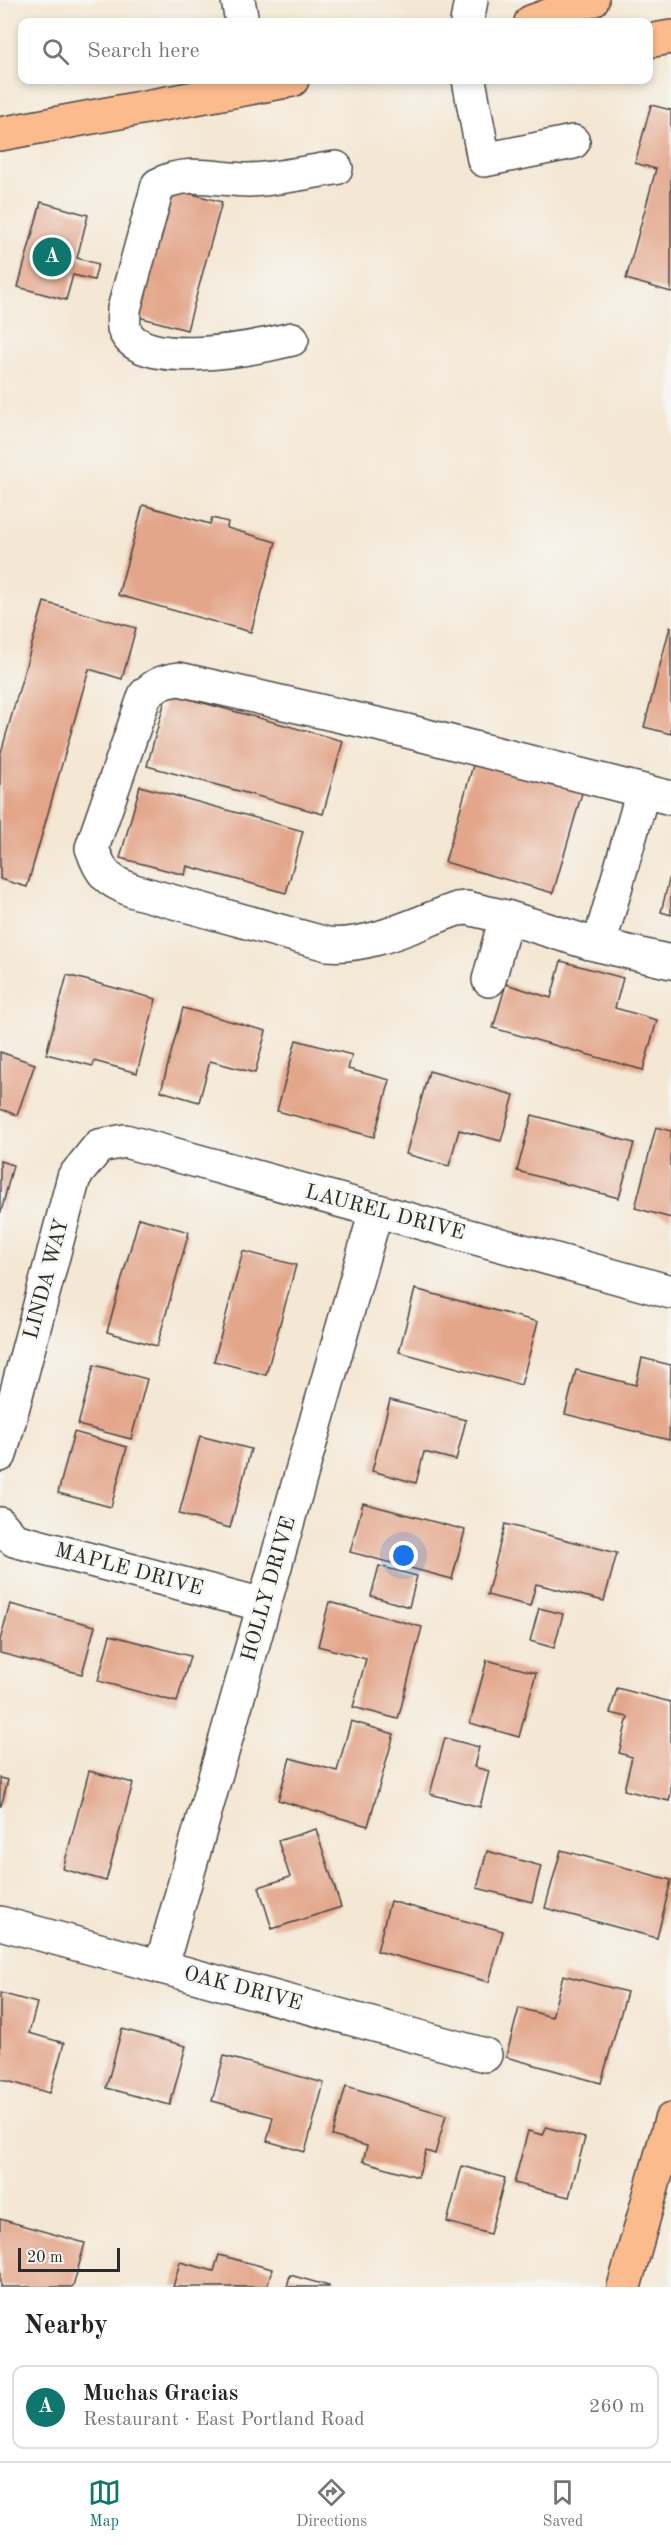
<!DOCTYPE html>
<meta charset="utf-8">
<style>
:root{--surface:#fff;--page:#f2f2f2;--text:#222;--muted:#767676;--line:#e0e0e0;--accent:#0f766e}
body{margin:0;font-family:"Old Standard TT",serif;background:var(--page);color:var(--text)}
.scale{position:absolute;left:18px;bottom:15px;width:102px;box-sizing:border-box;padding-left:6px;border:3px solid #2b2b2b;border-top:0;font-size:16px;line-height:21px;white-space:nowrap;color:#2b2b2b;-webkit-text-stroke:4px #f6f6f2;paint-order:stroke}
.you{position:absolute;left:404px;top:1556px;width:21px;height:21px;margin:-15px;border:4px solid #fff;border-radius:50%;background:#1a73e8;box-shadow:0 0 0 9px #1a73e833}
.badge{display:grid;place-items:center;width:39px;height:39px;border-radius:50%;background:var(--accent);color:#fff;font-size:20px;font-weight:700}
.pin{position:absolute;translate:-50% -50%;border:3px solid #fff;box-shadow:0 2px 6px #0006}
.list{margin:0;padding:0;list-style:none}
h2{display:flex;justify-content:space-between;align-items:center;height:78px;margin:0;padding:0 24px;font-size:26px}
h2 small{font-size:20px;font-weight:400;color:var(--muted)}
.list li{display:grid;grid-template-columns:39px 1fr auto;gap:18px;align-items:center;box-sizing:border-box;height:84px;margin:0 12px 12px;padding:0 12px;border:2px solid var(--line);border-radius:12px}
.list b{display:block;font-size:22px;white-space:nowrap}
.list p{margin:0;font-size:20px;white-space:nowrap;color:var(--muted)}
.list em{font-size:20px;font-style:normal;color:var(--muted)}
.icon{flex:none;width:33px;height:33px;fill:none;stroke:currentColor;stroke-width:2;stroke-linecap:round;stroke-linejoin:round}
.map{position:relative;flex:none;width:671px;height:2287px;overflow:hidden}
.search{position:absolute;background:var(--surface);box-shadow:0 3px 9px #0003;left:18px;right:18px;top:18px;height:66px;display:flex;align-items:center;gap:15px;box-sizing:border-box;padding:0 21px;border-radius:12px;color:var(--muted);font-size:22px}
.sheet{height:174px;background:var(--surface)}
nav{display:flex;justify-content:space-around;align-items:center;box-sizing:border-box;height:84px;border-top:2px solid var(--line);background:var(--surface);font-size:16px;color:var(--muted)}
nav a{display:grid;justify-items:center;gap:3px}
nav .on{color:var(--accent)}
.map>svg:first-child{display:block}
.building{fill:#e3a68a}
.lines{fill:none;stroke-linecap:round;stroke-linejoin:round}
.minor-casing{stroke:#494744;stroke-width:36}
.major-casing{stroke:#494744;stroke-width:36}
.minor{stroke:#fff;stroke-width:33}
.major{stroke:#fbbb8d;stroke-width:33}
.labels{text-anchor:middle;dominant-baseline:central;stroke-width:5;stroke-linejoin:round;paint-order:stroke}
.street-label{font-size:21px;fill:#2b2b2b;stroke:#f6f6f2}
</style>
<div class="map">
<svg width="671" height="2287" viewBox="0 0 671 2287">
<rect width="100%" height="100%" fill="#f6f6f2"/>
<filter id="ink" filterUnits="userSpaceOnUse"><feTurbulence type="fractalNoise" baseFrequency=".0167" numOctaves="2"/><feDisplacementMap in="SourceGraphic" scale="12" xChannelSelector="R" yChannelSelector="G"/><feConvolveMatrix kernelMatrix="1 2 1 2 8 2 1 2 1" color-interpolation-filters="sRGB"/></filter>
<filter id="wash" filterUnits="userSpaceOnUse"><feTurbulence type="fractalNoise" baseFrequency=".008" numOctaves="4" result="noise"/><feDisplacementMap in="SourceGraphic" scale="24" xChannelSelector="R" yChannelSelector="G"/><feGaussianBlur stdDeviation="1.35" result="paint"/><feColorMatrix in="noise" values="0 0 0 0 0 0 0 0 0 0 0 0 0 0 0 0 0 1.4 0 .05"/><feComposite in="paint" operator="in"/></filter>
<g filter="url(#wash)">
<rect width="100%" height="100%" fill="#f4e7d3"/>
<g id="blocks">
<g class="building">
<path d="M651,105l20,5v182l-45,-13 30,-110 -21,-6z"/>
<path d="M170,188l52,14 -35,128 -52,-14z"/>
<path d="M41,202l47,13 -11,43 21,6 -4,16 -21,-5 -7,25 -48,-13z"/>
<path d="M143,505l67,19 2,-6 16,4 -1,6 49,14 -25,90 -133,-37z"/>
<path d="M44,602l92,26 -14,51 -33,-10 -62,218 -27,-8v-123z"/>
<path d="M670,627h1v107l-27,-7z"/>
<path d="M167,693l176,48 -20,73 -176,-48z"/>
<path d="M476,755l108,31 -31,107 -108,-31z"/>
<path d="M140,786l163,45 -17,62 -99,-27 -2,9 -65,-17z"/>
<path d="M670,876h1v39l-10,-3z"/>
<path d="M561,961l62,17 -8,30 42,12 -14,50 -150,-42 13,-44 45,14z"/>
<path d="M67,975l89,24 -19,74 -43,-12 -1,5 -47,-12z"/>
<path d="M183,1008l83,23 -11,42 -45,-12 -11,41 -38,-11z"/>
<path d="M296,1040l56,15 -4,14 42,11 -16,57 -97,-26z"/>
<path d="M0,1052l35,12 -18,51 -17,-6z"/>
<path d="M429,1071l85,24 -13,46 -42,-11 -10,36 -43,-12z"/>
<path d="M532,1115l102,28 -15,55 -102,-27z"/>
<path d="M656,1127l15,4v87l-36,-10z"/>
<path d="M0,1161l13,4 -12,47h-1z"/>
<path d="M139,1218l50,14 -32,114 -50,-14z"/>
<path d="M243,1251l53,14 -30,110 -52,-14z"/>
<path d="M415,1289l123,33 -17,63 -122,-33z"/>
<path d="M642,1358l29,7 -2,75 -104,-26 11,-44 60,15z"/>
<path d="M94,1365l53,14 -16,60 -53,-14z"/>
<path d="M390,1400l76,20 -10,40 -32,-8 -8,31 -44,-12z"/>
<path d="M74,1432l53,15 -16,60 -53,-14z"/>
<path d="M200,1436l51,13 -21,79 -51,-14z"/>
<path d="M363,1503l102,27 -13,49 -102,-27z"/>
<path d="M505,1524l112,29 -13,48 -68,-17 -6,22 -43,-11z"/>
<path d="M379,1566l38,10 -8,31 -38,-11z"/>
<path d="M329,1602l93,25 -24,92 -45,-12 13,-48 -48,-13z"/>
<path d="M10,1604l85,22 -13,48 -82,-21v-13z"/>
<path d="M539,1608l24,6 -9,34 -24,-7z"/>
<path d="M110,1635l80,21 -13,46 -79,-21z"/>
<path d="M487,1660l49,13 -17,64 -49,-14z"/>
<path d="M617,1688l54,14v91l-2,8 -45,-11 8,-33 -13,-4 9,-36 -18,-4z"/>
<path d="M351,1721l43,13 -26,92 -90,-26 12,-42 47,13z"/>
<path d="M445,1738l34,9 -5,20 15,4 -9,36 -50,-13z"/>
<path d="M89,1771l44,12 -27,98 -43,-12z"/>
<path d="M0,1778l8,2 -7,26h-1z"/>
<path d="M316,1829l25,78 -69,22 -13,-42 31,-10 -12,-36z"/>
<path d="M561,1850l110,30 -14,58 -112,-30z"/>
<path d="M487,1851l54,15 -9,36 -55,-14z"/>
<path d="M390,1901l113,30 -14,51 -112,-31z"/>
<path d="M563,1975l64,17 -26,91 -95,-26 13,-49 33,9z"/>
<path d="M0,1993l37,10 -8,30 35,10 -14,50 -50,-14z"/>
<path d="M122,2029l64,17 -16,59 -64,-17z"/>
<path d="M224,2056l100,27 -19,69 -38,-11 6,-24 -61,-16z"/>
<path d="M346,2086l100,29 -11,39 -9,-3 -8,26 -55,-16 4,-15 -35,-10z"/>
<path d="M546,2127l39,11 -16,59 -55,-14 14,-52 15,4z"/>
<path d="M462,2166l43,12 -15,56 -43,-12z"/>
<path d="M0,2219l85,24 -12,44h-73z"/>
<path d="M219,2255l53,14 -5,18h-94l7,-25 34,9z"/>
<path d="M290,2275l39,11v1h-42z"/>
</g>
</g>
</g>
<g filter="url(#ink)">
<use href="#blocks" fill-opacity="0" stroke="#494744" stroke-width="1.5"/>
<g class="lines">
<defs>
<g id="minor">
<path d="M238,0l4,22"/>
<path d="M467,22l4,-22"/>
<path d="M469,80l15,80 89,-18"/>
<path d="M292,339c-32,8 -155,34 -168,-11 -1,-6 0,-13 0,-19l34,-124c28,-16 60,-5 91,-5 28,-1 58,-8 87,-12"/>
<path d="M506,917l-39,-9 -10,1c-41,14 -86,39 -130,35l-193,-53c-26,-10 -33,-16 -42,-43l53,-153c11,-11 19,-14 34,-16l224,51 268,68"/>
<path d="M599,945l44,-154"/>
<path d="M489,980l17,-63 84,26 81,19"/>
<path d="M0,1455l74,-278 25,-31 26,-5 546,151"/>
<path d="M0,1524l14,16 250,65"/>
<path d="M0,1923l485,132"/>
<path d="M161,1967l215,-756"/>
</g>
<g id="major">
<path d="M531,22l61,-22"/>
<path d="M648,41l23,-4"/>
<path d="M0,134l292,-54"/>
<path d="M624,2287l47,-167"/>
</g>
</defs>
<use href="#minor" class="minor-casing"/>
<use href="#major" class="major-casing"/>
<use href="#minor" class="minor"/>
<use href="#major" class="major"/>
</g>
</g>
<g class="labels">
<g class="street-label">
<text transform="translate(385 1213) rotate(15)">LAUREL DRIVE</text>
<text transform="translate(47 1279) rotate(-75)">LINDA WAY</text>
<text transform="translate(129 1570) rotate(15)">MAPLE DRIVE</text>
<text transform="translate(269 1589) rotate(-74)">HOLLY DRIVE</text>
<text transform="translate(243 1989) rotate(15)">OAK DRIVE</text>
</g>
</g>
</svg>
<div class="scale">20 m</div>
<div class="you"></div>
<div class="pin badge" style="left:52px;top:257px">A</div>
<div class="search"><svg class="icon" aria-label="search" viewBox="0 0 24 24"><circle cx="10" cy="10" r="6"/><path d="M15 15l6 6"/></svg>Search here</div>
</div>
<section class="sheet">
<h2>Nearby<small></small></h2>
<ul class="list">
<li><span class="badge">A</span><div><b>Muchas Gracias</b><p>Restaurant · East Portland Road</p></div><em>260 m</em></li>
</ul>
</section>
<nav>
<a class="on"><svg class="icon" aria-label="map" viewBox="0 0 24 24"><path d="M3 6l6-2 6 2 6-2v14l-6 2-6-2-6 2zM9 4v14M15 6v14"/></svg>Map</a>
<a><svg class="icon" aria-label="directions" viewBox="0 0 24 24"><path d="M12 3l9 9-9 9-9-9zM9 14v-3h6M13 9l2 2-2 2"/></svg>Directions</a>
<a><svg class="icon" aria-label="saved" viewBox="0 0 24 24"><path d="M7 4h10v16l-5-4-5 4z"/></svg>Saved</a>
</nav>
